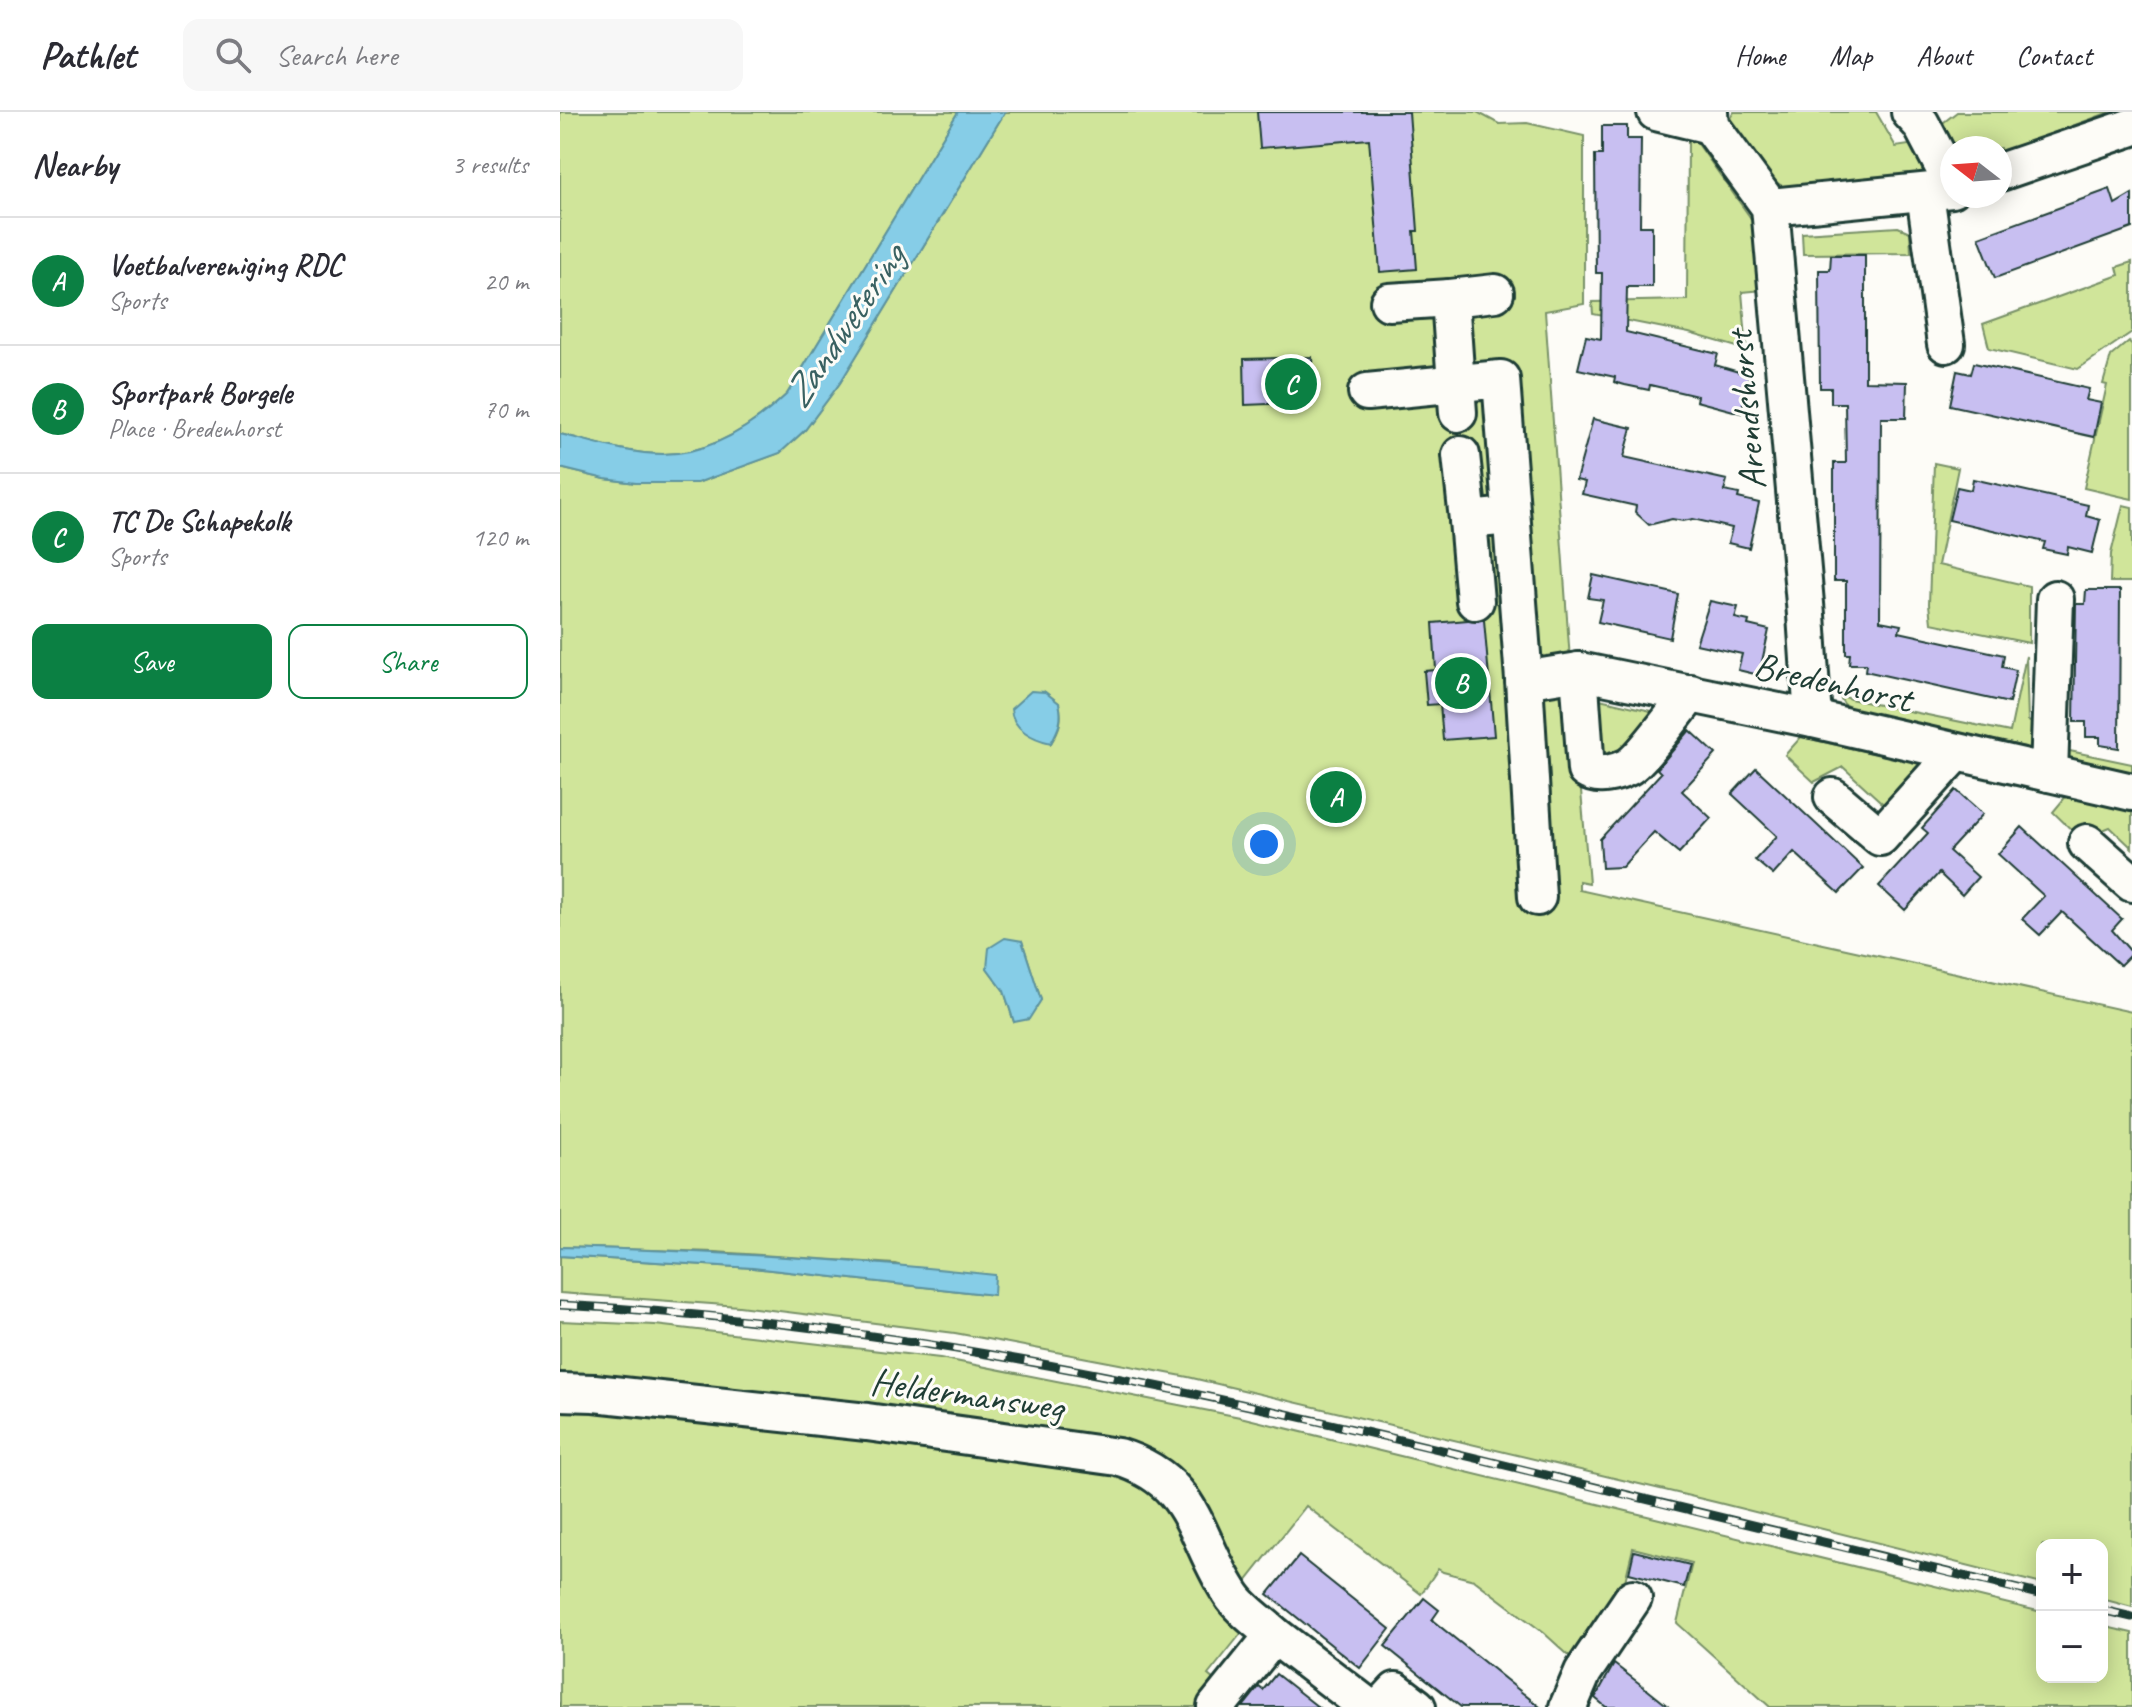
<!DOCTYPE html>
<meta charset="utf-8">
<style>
:root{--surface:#fff;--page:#f7f7f7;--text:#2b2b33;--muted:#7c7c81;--line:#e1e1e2;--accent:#0b8043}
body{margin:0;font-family:Caveat,sans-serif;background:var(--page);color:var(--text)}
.controls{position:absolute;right:24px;bottom:24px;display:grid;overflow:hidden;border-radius:16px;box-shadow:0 4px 20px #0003}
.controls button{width:72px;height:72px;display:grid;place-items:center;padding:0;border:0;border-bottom:2px solid var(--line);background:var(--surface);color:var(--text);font:40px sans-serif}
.compass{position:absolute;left:1380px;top:24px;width:72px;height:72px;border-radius:50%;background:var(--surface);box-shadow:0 4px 20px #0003;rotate:287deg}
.you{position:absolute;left:704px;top:732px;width:28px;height:28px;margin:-20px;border:6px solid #fff;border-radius:50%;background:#1a73e8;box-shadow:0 0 0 12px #1a73e833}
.badge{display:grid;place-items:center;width:52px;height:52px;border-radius:50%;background:var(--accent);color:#fff;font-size:26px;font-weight:700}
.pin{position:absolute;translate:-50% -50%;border:4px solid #fff;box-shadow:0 2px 8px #0006}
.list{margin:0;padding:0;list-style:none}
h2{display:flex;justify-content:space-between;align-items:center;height:104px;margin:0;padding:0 32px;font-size:34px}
h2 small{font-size:26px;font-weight:400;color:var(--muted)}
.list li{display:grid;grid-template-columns:52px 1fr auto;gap:24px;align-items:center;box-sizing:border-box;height:128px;padding:0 32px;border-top:2px solid var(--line)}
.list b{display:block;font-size:30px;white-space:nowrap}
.list p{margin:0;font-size:26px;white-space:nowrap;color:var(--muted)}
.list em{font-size:26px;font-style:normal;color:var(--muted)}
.actions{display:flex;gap:16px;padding:24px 32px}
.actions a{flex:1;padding:18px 0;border:2px solid var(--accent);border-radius:16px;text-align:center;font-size:28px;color:var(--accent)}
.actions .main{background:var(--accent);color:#fff}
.icon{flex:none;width:44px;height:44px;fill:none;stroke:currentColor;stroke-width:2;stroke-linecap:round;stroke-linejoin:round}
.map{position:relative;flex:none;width:1572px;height:1595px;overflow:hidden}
header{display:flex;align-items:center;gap:48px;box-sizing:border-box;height:112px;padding:0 40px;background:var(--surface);border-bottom:2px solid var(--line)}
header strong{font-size:38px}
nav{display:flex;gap:44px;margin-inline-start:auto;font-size:28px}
.search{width:560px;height:72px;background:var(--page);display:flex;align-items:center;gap:20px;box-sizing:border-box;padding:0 28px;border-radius:16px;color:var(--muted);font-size:30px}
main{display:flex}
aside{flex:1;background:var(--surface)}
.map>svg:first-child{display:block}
.green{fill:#d0e59a;stroke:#789167;stroke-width:2;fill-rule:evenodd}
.water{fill:#86cde7;stroke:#5d939f;stroke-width:2}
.building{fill:#c8bff1;stroke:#1f3d34;stroke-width:2}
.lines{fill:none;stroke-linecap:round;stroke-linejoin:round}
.minor-casing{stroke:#1f3d34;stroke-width:42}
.minor{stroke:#fdfcf7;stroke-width:36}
.rail-casing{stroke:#1f3d34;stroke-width:9}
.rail{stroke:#fdfcf7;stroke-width:6;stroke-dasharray:18;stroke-linecap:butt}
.labels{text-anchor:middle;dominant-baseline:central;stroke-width:6;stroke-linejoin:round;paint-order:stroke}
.street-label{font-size:38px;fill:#1f3d34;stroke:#fdfcf7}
.water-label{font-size:40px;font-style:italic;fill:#396161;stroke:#fdfcf7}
</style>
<header>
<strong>Pathlet</strong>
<div class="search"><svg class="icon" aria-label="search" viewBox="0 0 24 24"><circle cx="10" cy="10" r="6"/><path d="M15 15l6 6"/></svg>Search here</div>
<nav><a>Home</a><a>Map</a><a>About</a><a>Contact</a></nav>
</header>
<main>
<aside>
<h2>Nearby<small>3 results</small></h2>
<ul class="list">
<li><span class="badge">A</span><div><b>Voetbalvereniging RDC</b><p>Sports</p></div><em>20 m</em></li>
<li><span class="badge">B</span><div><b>Sportpark Borgele</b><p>Place · Bredenhorst</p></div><em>70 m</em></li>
<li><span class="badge">C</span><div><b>TC De Schapekolk</b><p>Sports</p></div><em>120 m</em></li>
</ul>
<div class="actions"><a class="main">Save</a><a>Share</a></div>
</aside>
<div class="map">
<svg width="1572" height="1595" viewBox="0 0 1572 1595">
<rect width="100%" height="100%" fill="#fdfcf7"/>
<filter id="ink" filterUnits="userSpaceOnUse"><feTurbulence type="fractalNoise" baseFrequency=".0125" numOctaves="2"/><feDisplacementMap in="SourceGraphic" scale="16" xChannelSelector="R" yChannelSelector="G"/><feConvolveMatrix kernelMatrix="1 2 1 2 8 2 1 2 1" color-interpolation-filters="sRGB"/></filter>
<g filter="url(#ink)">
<g class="green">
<path d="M0,0h398l-171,282c-33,31 -76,60 -124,60 -34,0 -70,-12 -103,-20z"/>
<path d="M445,0h472l22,12 28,-1 57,13v168l-39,7 27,377 17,195 -10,-2v9l553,122v595l-30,-8v-54h-60v39l-327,-82 -527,-125 -233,-44 -216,-27 -179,-13v-37l193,12 241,27 -99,-31 -180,-12 -155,-5v-779l45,11 31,4h61l83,-30 25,-23 35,-47zM485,580l14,11c4,16 1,26 -8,40zM462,829l19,59 -27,22 -10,-31 -17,-23z"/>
<path d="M1174,0h142l20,35 19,-3 15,31 -143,14c-22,-11 -48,-48 -57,-71z"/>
<path d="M1397,0h153l-110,41v-5h-48l-21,-16z"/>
<path d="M1133,21l3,8 54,76 7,14 6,59 -21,2 5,58 -58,-17 -96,-19 -1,-12 95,-2 1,-161z"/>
<path d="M1338,115l12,5 1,21 -108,1 -1,-21z"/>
<path d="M1572,150v70l-54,37 -89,-21 -6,-24 136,-49 -2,-8z"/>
<path d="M1569,229l3,5v153l-48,-11 23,-103 -4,-1 8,-28z"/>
<path d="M1374,351l24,5 -20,97 91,21v57l-98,-20 -2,-19z"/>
<path d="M1563,393l9,2v75h-22l1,-28z"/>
<path d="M1466,544l2,65 18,7 1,24 -194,-43 -9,-5 -6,-10 12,5 160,33z"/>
<path d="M1031,585l73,17 -43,46 -16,-5 -9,-8z"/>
<path d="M1241,625l131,29 -41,45 -48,-44 -29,15 -29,-27z"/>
<path d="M1505,638l67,14v8l-66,-15z"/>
<path d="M1507,683l65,15v38l-22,-21 -29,12 -28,-27z"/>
<path d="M0,1209l95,4 285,33 300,59 802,195v65h60v-51l30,7v74h-362l-93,-84 15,-60 -59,-15 -15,62 -41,53 -33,-30 -70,-53 -31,-8 -5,-3 -17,25 -115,-88 -69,87 -86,-129 -591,-80z"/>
<path d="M0,1289l221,20 369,59 101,141 -43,54 13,11 -16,21h-645z"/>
</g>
<g class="water">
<path d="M398,0h47l-165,271 -35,47 -25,23 -83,30h-61l-31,-4 -45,-11v-34c33,8 69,20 103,20 48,0 91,-29 124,-60z"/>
<path d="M471,579l14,1 14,11c4,17 0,25 -8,40 -18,-4 -39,-14 -40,-34z"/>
<path d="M445,826l17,3 19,59 -12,19 -15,3 -10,-31 -17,-23 2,-20z"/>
<path d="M0,1135c145,4 290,12 435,28l-1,20 -241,-27 -193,-12z"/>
</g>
<g class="building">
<path d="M697,0h152l9,119h-4l3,38 -37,3 -11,-133 -109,9z"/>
<path d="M1042,14h25v13h14l-1,87h12v61h-25l-1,45 92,22 -3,11 34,10 -8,38 -45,-12 1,-5 -47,-11 -1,5 -24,-5 -11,-3 1,-5 -37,-8 8,-33 15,3 1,-66h-6l-1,-118h7z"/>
<path d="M1550,77l5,15 17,-10v34l-137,50 -16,-41z"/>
<path d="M1271,143h34v126l42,1 -1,36h-25l-1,203 21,4 -2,7 105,23 -2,12 14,3 -7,33 -144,-32 1,-7h-17l1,-10h-4v-73h-12v-118h12l-1,-60h-14v-15h-11l-1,-118h11z"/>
<path d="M752,245l2,45 -69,3 -1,-46z"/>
<path d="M1414,251l115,26 -3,11 15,3 -7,34 -144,-32 7,-34 14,3z"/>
<path d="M1033,307l39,9 -8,29 103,23 -3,11 15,3 -1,4 21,5 -10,45 -21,-5 4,-15 -39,-9 -10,2 -11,-2 -23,6 -14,-13 1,-6 -54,-12 3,-12 -9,-2z"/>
<path d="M1413,367l115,26 -2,11 14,4 -8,33 -24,-6 -1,7 -24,-5 2,-7 -96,-22 8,-33 14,3z"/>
<path d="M1033,463l85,19 -8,44 -72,-16 5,-22 -15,-2z"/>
<path d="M1526,478h34l-1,158 -19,-3v-8h-14v-15h-12l2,-118h9z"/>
<path d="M1150,489l28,6 -3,11 14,3 -1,4 21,5 -10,45 -21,-5 4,-16 -46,-10z"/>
<path d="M908,508h16l10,116 -51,4 -3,-36 -13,1 -3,-34 12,-1 -3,-47z"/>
<path d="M1130,618l26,24 -34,37 29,27 -32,35 -25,-21 -32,35 -20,1 -2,-29 61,-66 -4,-4z"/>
<path d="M1196,656l107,100 -24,25 -45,-41 -21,23 -18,-15 22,-24 -45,-42z"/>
<path d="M1396,678l27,24 -34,37 29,26 -16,18 -23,-22 -34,37 -26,-24 49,-53 -6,-5z"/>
<path d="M1462,715l100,92 -10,11 20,23 -12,12 -58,-53 -22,23 -18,-16 22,-23 -46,-42z"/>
<path d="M1074,1439l56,14 -6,22 -55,-14z"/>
<path d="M739,1444l91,73 -30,39 -92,-74z"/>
<path d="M864,1486l15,12 -7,10 108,87h-79l-76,-61z"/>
<path d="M1054,1552l30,23 25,20h-63l-11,-9z"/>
<path d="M716,1562l42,33h-75l16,-20 4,3z"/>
</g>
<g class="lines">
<defs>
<g id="minor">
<path d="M1096,0l54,13"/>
<path d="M1149,0l1,13 60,82 36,408 7,104"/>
<path d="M1350,0l11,12 31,59"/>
<path d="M1440,60l132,-45"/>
<path d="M1365,81l21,151"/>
<path d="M1210,95l182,-18"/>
<path d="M890,186l45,-5"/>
<path d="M829,190l61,-4 8,115"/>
<path d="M807,280l134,-13 23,301 13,217"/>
<path d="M901,343l7,65"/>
<path d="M915,489l-7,-81 42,-4"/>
<path d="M1019,559l7,99c12,8 30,3 42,-3 13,-7 52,-60 63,-74"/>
<path d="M964,568l55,-9 234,48 319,73"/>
<path d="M1489,661l6,-174"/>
<path d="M1273,685l47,40 76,-84"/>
<path d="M1527,731l45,40"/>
<path d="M0,1280l34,1 273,29 251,35c80,24 75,82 115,140 10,14 28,26 41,38"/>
<path d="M656,1595l58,-72 94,72"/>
<path d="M821,1595l15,-16 21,16"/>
<path d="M1008,1595l15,-35 50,-74"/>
</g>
</defs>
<use href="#minor" class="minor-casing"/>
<use href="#minor" class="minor"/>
<defs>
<g id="rail">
<path d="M0,1193c326,16 642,87 957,163 175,43 350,85 525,127"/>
<path d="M1542,1498l30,7"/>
</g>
</defs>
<use href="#rail" class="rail-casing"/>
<use href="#rail" class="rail"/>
</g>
</g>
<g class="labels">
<g class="street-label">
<text transform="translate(1186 298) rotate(-95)">Arendshorst</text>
<text transform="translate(1273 570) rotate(13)">Bredenhorst</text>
<text transform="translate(407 1282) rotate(8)">Heldermansweg</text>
</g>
<g class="water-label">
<text transform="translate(284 214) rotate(-56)">Zandwetering</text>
</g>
</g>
</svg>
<div class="controls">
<button>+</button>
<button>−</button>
</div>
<svg class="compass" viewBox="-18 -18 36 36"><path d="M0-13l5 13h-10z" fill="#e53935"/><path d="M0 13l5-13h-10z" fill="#7c7c81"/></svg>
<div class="you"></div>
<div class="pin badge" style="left:776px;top:685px">A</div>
<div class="pin badge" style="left:901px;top:571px">B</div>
<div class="pin badge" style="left:731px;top:272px">C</div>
</div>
</main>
